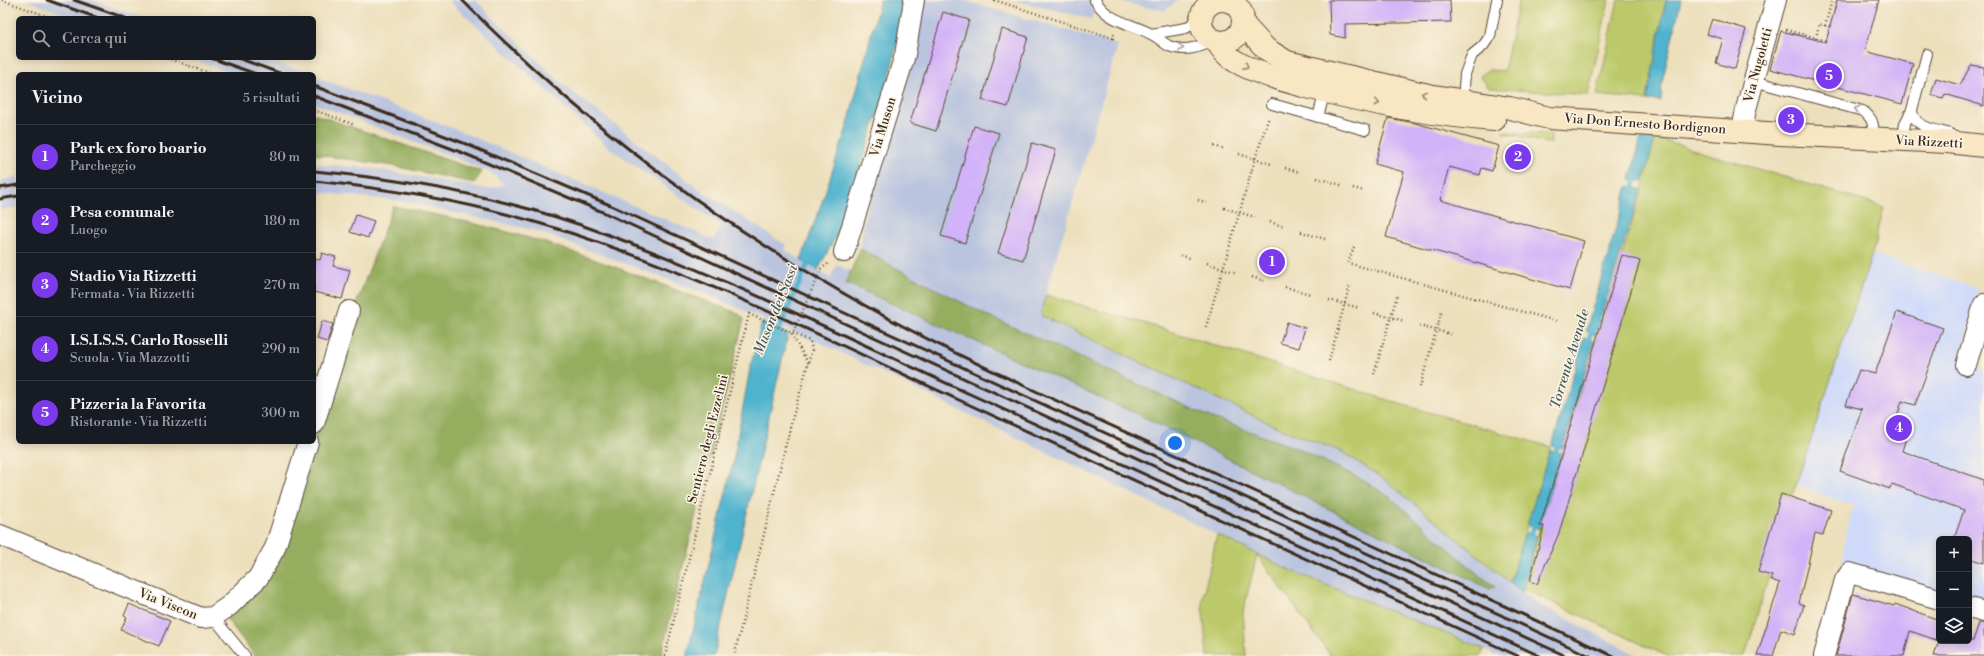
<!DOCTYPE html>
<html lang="it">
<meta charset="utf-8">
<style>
:root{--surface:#171b24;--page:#242831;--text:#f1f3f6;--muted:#9ea1a6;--line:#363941;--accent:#7c3aed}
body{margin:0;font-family:"Libre Bodoni",serif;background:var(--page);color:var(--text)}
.controls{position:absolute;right:12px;bottom:12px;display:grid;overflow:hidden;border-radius:6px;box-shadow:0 2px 10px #0003}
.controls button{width:36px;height:36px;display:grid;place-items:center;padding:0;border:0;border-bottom:1px solid var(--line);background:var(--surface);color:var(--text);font:20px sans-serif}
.you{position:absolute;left:1175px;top:443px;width:14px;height:14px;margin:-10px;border:3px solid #fff;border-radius:50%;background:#1a73e8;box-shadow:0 0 0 6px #1a73e833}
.badge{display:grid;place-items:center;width:26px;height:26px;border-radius:50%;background:var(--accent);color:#fff;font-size:13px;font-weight:700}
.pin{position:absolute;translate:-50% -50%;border:2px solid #fff;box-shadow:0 1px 4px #0006}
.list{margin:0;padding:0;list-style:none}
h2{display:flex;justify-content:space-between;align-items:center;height:52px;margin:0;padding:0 16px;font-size:17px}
h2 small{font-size:13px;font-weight:400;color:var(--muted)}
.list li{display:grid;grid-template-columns:26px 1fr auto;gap:12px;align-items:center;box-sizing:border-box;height:64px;padding:0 16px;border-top:1px solid var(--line)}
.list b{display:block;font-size:15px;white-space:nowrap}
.list p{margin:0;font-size:13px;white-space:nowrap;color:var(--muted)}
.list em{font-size:13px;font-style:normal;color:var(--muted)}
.icon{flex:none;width:22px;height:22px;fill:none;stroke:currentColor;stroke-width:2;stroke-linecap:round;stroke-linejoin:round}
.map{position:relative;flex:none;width:1984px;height:656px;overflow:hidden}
.search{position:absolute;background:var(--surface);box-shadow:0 2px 10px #0003;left:16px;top:16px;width:300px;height:44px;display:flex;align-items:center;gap:10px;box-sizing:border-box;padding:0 14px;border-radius:6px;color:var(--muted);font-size:15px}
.panel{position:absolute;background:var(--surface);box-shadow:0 2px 10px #0003;left:16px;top:72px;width:300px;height:372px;border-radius:6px}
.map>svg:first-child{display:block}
.built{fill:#cfdafa}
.industrial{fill:#bac4de}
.green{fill:#bcc96b;stroke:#7c7a44}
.forest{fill:#95ad5f;stroke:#686c3e}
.water{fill:#4fb3ce;stroke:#456e76}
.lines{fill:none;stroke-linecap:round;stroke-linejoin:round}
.stream{stroke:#4fb3ce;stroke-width:5}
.building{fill:#d2b2f8}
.lane-casing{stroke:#564536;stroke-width:12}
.street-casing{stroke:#564536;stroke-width:22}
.secondary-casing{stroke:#564536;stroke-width:24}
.path{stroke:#564536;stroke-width:2.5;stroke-dasharray:1 3;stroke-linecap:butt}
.lane{stroke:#fff;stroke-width:10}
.street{stroke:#fff;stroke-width:20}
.secondary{stroke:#f9e7c3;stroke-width:22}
.rail{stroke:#3b2a1e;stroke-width:3}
.oneway{stroke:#a79f9a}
.oneway2{stroke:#9a8870}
.labels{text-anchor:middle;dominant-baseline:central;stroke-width:3;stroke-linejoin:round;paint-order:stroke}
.street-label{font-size:13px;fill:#3b2a1e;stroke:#fcf5e5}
.water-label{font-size:14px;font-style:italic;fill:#425a5c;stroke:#fcf5e5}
</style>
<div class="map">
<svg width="1984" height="656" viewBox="0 0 1984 656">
<rect width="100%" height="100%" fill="#fcf5e5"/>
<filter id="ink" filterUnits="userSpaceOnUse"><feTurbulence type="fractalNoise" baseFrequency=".025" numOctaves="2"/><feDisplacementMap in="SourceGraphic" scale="8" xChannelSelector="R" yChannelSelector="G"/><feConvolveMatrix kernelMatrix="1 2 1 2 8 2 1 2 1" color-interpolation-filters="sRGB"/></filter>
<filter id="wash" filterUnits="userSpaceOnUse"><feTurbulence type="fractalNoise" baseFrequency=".012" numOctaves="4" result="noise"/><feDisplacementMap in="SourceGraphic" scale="16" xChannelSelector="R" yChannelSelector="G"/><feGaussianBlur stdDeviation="0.9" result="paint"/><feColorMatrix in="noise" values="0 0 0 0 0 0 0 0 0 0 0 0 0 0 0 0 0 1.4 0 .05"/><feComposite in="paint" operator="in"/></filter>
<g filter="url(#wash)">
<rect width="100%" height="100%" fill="#ecdfbc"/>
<path class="built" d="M1872,254l106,34 -18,71 13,9 11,3v235l-15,-5v-62h-30v53l-96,-30 2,-29 9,-27 -58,-21z"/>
<g class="industrial">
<path d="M25,0h66l54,18h-69z"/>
<path d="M448,0h27l85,82 139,107 87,56 -1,5 45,28 7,-13 14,6 -4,12 303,137 341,169 4,-4 -16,-10 -88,-77 -30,-19 -62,-30 -87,-31 -228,-104 -124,-65 4,-28 56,-221h42l156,45 -77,266 1,5 242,114 59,22 45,30 150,122 101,52h-146v-2l-9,-5 -192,-78 -475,-230 -1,1 -117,-51 -162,-60 -135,-30 -88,-9v-28l51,3 124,22 15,-4 -13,-13 -177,-69v-27l141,53 259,111 7,-15 -113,-78z"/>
<path d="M1013,0h82v9l-4,10z"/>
<path d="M1102,0h76l-14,11 -51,-11z"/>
<path d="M189,58h75l45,16h-75z"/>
<path d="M18,177v30l-18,3v-29z"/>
</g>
<g class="green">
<path d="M1519,0h90l-21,95 -99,-7 -9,-12 9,-6 15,1z"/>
<path d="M1618,0h48l-19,100 -50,-5z"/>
<path d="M1502,132l49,2v10z"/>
<path d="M1655,138l229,69 -12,47 -76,231 -51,171h-78l-143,-67 16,-63 104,-343z"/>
<path d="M1046,295l114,33 247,78 144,41 -41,135 -122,-100 -45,-30 -59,-22 -242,-114 -1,-5z"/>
<path d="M1217,535l75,36 192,78 -3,7h-150l-74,-101 -14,57 3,44h-39l-5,-55z"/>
</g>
<g class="forest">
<path d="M314,114l168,58 -8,11 -81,-17 -79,-12z"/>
<path d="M393,206c41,8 82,17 122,28 76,21 149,53 223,79l6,6 -83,337h-406l-31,-41 37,-35 53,-140 40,-130z"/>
<path d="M860,249l124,65 228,104 87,31 62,30 30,19 88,77 16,11 -5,3 -340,-169 -304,-137z"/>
</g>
<g class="water">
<path d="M880,0h23l-1,21 -15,66 -48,143 -21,40 -17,-10 22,-61 25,-75z"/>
<path d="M1666,0h15l-19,83 -1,18 -14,-1z"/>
<path d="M1641,138h14l-12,44 -13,-3z"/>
<path d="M1628,186l13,3 -46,146 -9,-4z"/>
<path d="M762,322l26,12 -74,322h-27l46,-194 17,-94z"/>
<path d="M1584,338l10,3 -32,108 -10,-3z"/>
<path d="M1550,450l11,3 -22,76 -12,-4z"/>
<path d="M1525,532l12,4 -15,56 -12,-10z"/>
</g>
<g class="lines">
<g class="stream">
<path d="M1632,194l5,-20"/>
<path d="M776,336l34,-77"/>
<path d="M1587,345l5,-17"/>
<path d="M1554,458l5,-17"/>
<path d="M1529,541l6,-20"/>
</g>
</g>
<g id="blocks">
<g class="building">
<path d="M1329,0h121l1,22 -106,2v14l-15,-3z"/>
<path d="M1837,0h42l-14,51 48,13 -11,40 -132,-35 11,-38 45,11z"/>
<path d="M943,12l26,8 -33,111 -26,-8z"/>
<path d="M1712,19l34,10 -11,40 -19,-6 7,-24 -16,-5z"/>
<path d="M1002,29l26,8 -20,70 -26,-7z"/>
<path d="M1971,65l13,2v39l-39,-12 -2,4 -12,-3 5,-17 24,7z"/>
<path d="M1388,118l27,5 84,23 -7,25 -10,-3 -2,7 -31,-8 -9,33 144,41 -14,49 -184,-53 18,-65 -29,-8z"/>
<path d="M974,126l25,7 -34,110 -24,-7z"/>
<path d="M1032,143l24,7 -33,110 -25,-7z"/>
<path d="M356,215l18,6 -6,17 -18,-6z"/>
<path d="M322,253l14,4 -3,9 17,4 -8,29 -28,-7v-33l6,1z"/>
<path d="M1622,255l18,6 -81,272 -22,51 -7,-3 14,-55h-4z"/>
<path d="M1897,312l46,16 -28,77 -13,-4 -10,32 14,5 -4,13 82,29v83l-15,-5v-19h-15l10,-29 -72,-26 -2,5 -50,-18 22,-62 -16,-4 13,-35 16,4z"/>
<path d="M322,321l11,3 -6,18 -10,-3z"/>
<path d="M1287,322l18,6 -6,20 -19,-5z"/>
<path d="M1781,494l50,16 -8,25 -8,-2 -16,70 5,2 -9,29 -14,-5 -8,27h-16l23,-73 -9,-3 1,-4 -14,-4z"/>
<path d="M1853,594l41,12 1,-2 44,16v21h34l6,-18h5v33h-50l5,-15 -29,-10 -6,25h-68z"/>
<path d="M129,604l41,17 -11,25 -38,-16 6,-13 -3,-1z"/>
</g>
</g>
</g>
<g filter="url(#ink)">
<use href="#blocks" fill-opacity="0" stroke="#564536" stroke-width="1"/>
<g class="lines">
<defs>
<g id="lane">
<path d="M1095,0c13,22 36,23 56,34 7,3 12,9 18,12 14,6 32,2 44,-6"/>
<path d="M1151,34l35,-6 16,-11"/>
<path d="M1754,81l109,30c11,8 11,15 10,28"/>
<path d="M1463,102l2,-28 7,-19 11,-9 7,-10 7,-36"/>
<path d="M1272,104l93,26"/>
<path d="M1912,110c1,18 25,20 39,24"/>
<path d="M1318,117l7,-26"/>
<path d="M1903,140l2,-17 7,-13 15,-56"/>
<path d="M213,617l32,39"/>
</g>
<g id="street">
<path d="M1742,131l4,-22 30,-109"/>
<path d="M844,252l61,-197 9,-55"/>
<path d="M1966,365l18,-61"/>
<path d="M314,424l35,-113"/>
<path d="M0,535l201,83 12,-1 16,-11 29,-28 17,-30 33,-106"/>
<path d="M1969,608l15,4"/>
<path d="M1824,656l21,-76 5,-7 89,26"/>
</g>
<g id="secondary">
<circle cx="1222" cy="21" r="21"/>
<path d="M1243,24l23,25 21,13 141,33 82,13 39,10 232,16 166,8 37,4"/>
<path d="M1217,41c4,9 10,15 18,20 22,13 48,19 72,26 61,16 124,28 187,33"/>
</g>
</defs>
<use href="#lane" class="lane-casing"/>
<use href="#street" class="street-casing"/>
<use href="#secondary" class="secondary-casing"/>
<g class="path">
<path d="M2,0l50,18"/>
<path d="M994,0l119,38 1,-5"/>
<path d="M1825,26l7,-26"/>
<path d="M1786,30l42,11"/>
<path d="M1816,38l3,-14 12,3"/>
<path d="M167,58l45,16"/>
<path d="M314,110l41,15"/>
<path d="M1214,146l10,3"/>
<path d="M1239,154l32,10"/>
<path d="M1285,168l14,4"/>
<path d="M1317,178l24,7"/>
<path d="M1353,188l11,3"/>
<path d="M1198,200l11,3"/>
<path d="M1224,208l31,9"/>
<path d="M1270,222l15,5"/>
<path d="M1301,232l24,7"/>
<path d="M1354,247l-6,16 208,58"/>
<path d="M1181,255l11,4"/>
<path d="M1207,263l30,10"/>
<path d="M1252,277l12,4"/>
<path d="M1285,287l25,7"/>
<path d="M1329,300l31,8"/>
<path d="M1374,313l31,8"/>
<path d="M1419,326l32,8"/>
<path d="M1206,327l49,-168 14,-42"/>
<path d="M1329,361l21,-77"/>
<path d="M808,363l-16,-28 29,-66 9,-7"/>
<path d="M1374,374l23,-78"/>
<path d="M1420,387l22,-77"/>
<path d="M665,656l84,-342 61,27 2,9 -19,66 -59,240"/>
</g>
<use href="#lane" class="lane"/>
<use href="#street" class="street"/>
<use href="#secondary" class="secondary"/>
<g class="rail">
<path d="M47,0l51,18"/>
<path d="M74,0l51,18"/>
<path d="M462,0c108,110 231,205 364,283 115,69 239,121 361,177 142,65 284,131 426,196"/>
<path d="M211,58l45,16"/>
<path d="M238,58l44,16"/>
<path d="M314,86l152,58 144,61 980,451"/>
<path d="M314,96l149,57 142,60 961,443"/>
<path d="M314,171c99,9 199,28 292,63 125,46 245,105 366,161 189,87 379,174 568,261"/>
<path d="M314,181c78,8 156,21 231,44 143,43 279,113 414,175 187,85 373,171 559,256"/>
<path d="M0,188l18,-3"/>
<path d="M0,199l18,-3"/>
</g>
</g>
<defs><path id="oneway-chevron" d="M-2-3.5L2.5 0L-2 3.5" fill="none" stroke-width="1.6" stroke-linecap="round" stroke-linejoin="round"/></defs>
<g class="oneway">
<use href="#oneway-chevron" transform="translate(1181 48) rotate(5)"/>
<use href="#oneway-chevron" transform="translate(1857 109) rotate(-162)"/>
</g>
<g class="oneway2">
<use href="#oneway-chevron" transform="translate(1246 66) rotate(27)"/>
<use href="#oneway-chevron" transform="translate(1424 94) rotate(-168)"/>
<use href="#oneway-chevron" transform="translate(1377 103) rotate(12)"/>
</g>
</g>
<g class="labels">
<g class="street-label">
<text transform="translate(1758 65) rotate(-75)">Via Nugoletti</text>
<text transform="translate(1645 124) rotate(4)">Via Don Ernesto Bordignon</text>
<text transform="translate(883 127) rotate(-73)">Via Muson</text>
<text transform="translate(1929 142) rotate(3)">Via Rizzetti</text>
<text transform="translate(708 439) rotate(-76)">Sentiero degli Ezzelini</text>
<text transform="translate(168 604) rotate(22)">Via Viscon</text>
</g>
<g class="water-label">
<text transform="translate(776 310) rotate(-68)">Muson dei Sassi</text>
<text transform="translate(1570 359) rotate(-73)">Torrente Avenale</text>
</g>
</g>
</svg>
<div class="controls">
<button>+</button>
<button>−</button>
<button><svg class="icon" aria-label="layers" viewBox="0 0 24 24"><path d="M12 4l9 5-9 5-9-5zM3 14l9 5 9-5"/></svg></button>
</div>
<div class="you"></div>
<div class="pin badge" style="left:1272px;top:262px">1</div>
<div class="pin badge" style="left:1518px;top:157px">2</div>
<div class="pin badge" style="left:1791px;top:120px">3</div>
<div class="pin badge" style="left:1899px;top:428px">4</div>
<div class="pin badge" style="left:1829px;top:76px">5</div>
<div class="search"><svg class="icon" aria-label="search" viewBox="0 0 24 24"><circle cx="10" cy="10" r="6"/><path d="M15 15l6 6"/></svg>Cerca qui</div>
<section class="panel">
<h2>Vicino<small>5 risultati</small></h2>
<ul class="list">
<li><span class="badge">1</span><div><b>Park ex foro boario</b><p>Parcheggio</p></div><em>80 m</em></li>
<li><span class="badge">2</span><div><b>Pesa comunale</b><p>Luogo</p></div><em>180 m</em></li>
<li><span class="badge">3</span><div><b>Stadio Via Rizzetti</b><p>Fermata · Via Rizzetti</p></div><em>270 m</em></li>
<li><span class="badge">4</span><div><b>I.S.I.S.S. Carlo Rosselli</b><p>Scuola · Via Mazzotti</p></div><em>290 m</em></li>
<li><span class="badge">5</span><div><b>Pizzeria la Favorita</b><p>Ristorante · Via Rizzetti</p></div><em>300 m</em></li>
</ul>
</section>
</div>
